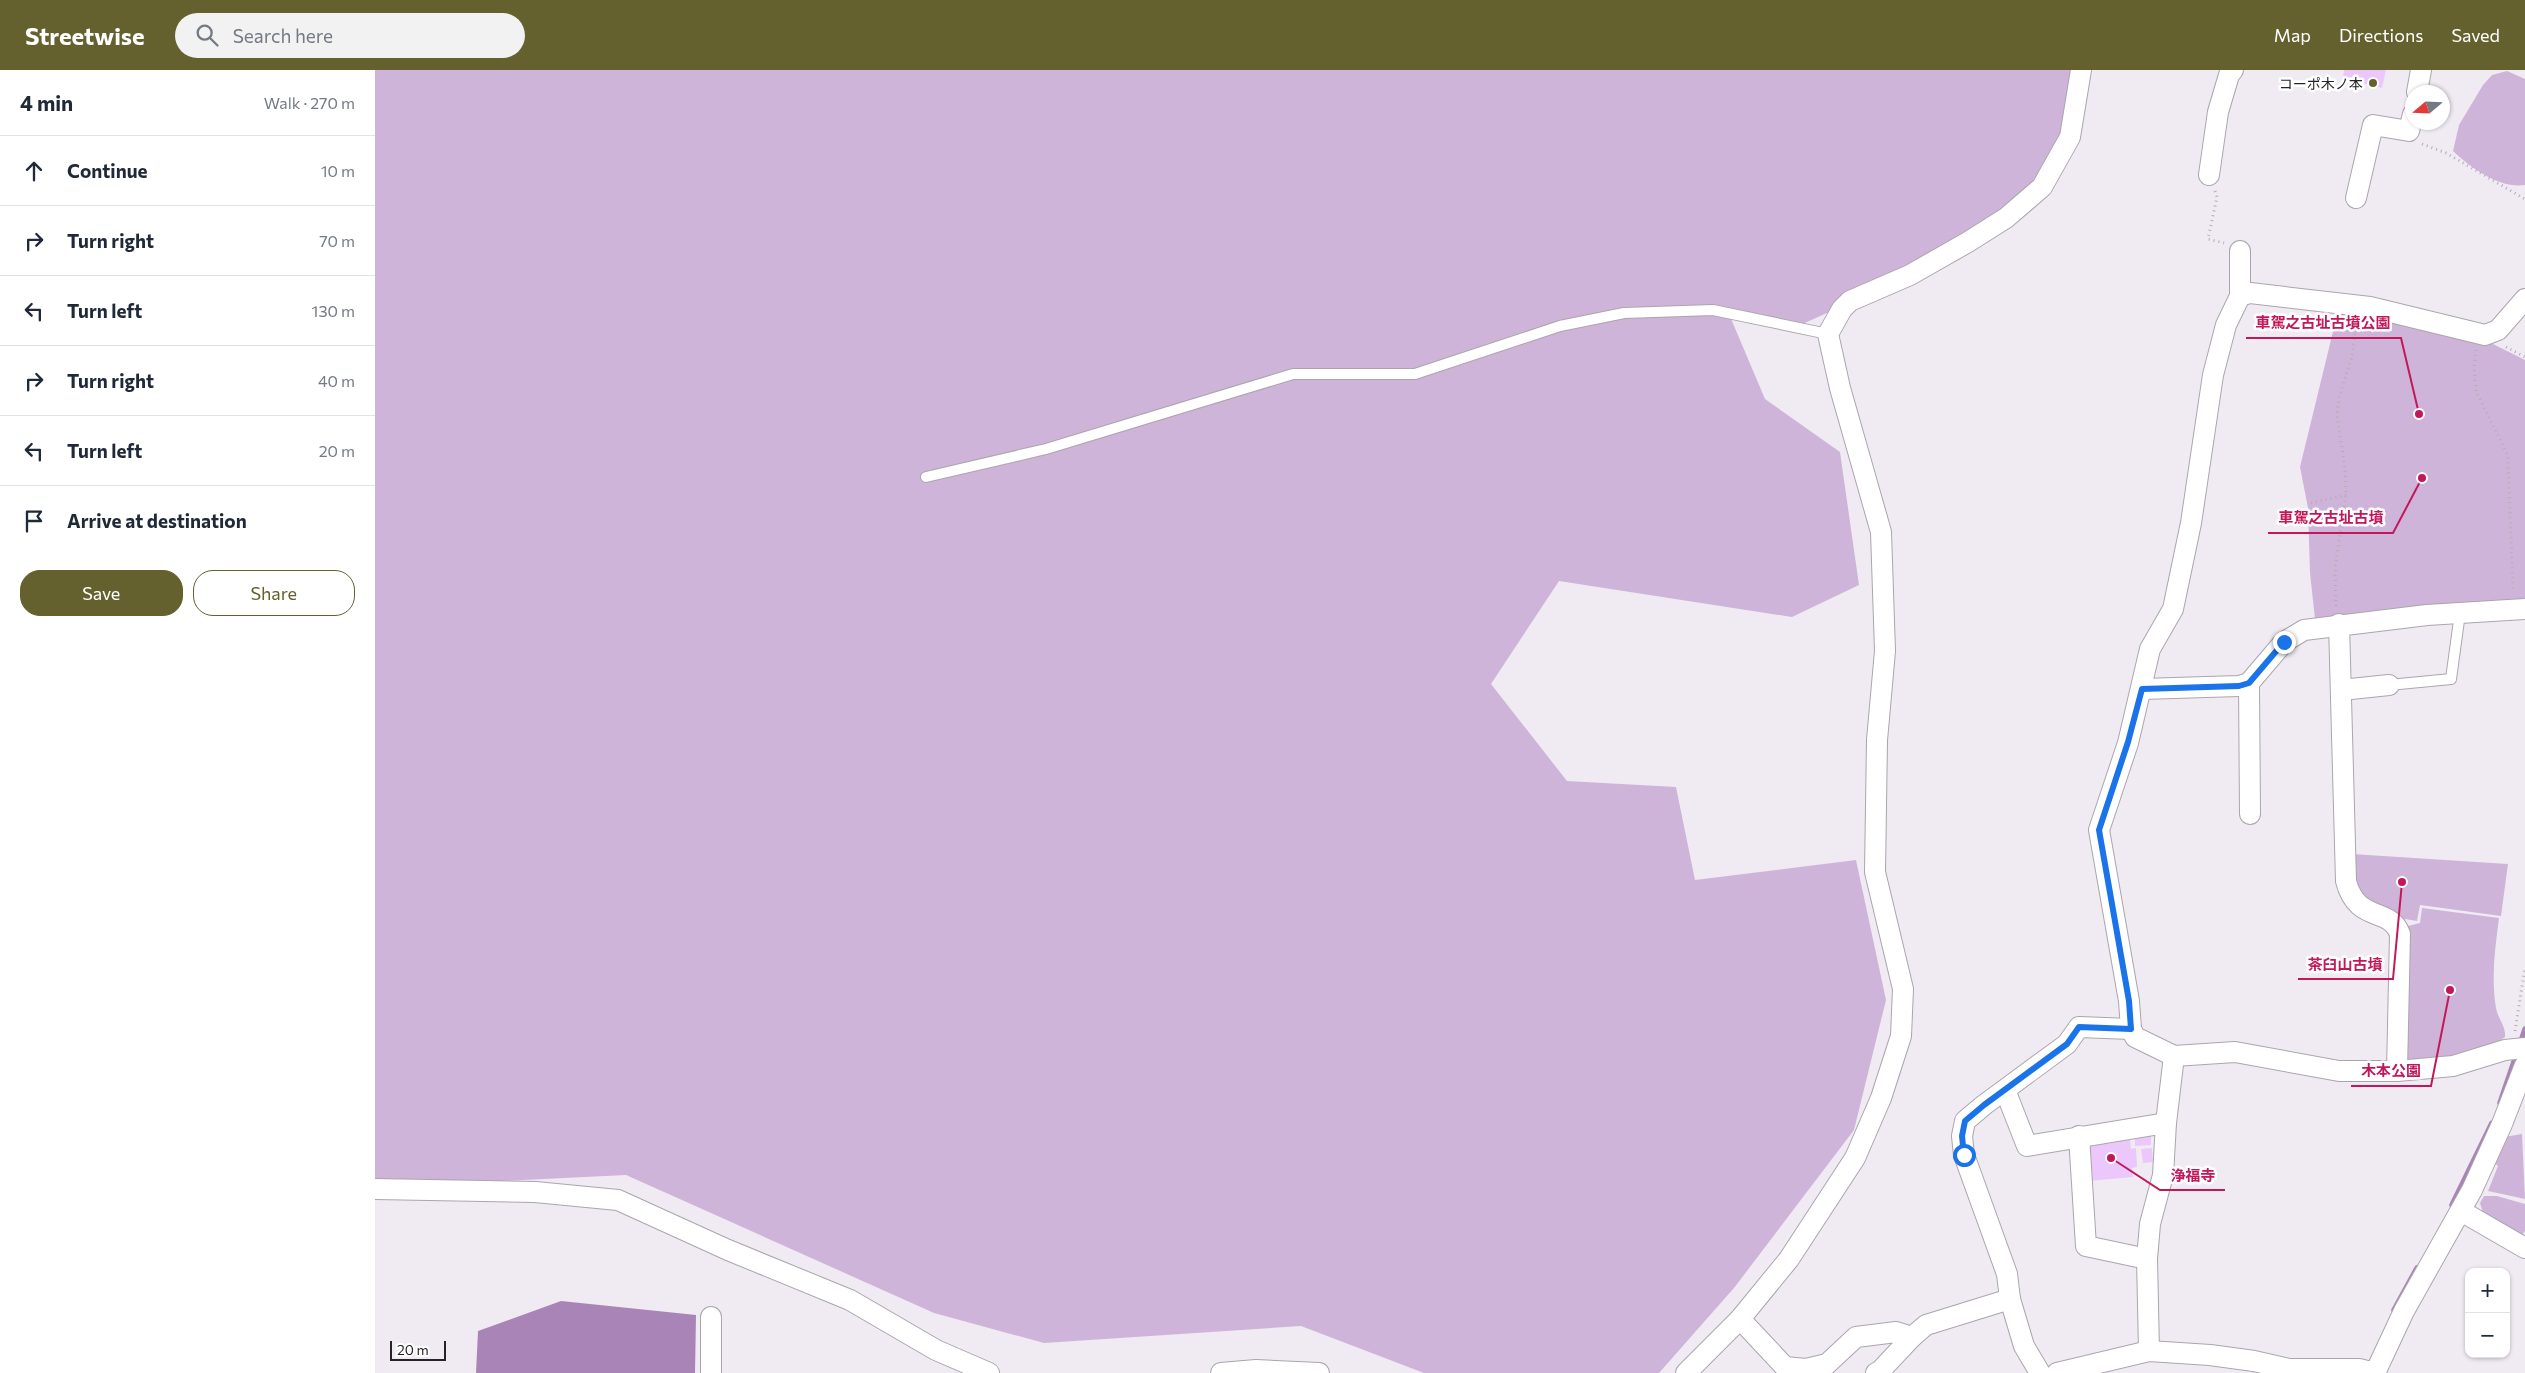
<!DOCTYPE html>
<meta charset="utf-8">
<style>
:root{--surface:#fff;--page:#f2f2f3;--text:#1f2937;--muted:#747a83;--line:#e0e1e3;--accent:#64612e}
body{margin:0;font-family:Commissioner,"Noto Sans JP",sans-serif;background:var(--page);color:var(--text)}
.controls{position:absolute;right:15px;bottom:15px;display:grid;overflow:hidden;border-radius:10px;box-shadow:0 1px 4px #0004}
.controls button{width:45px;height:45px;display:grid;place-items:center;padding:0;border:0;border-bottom:1px solid var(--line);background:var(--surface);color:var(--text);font:25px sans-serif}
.compass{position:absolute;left:2030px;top:15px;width:45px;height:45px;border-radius:50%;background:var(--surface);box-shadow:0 1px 4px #0004;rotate:251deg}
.scale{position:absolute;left:15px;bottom:12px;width:56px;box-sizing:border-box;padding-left:5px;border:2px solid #252326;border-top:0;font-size:14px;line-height:18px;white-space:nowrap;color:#252326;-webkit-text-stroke:4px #fff;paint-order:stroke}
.stop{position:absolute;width:15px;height:15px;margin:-11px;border:4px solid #1a73e8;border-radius:50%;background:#fff}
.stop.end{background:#1a73e8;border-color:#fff;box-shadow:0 1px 5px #0008}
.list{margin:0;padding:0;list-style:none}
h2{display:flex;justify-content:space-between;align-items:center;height:65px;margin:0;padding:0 20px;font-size:21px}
h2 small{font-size:16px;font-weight:400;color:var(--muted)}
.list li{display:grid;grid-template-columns:32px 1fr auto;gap:15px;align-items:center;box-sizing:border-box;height:70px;padding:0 20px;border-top:1px solid var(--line)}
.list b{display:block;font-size:19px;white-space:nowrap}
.list em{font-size:16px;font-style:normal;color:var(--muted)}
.actions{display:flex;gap:10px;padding:15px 20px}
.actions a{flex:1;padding:11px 0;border:1px solid var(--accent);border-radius:20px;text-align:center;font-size:18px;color:var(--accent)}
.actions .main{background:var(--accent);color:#fff}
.icon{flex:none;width:28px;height:28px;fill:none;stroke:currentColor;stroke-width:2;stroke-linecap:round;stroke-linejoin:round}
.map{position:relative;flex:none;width:2150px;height:1303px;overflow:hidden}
header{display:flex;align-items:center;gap:30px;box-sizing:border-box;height:70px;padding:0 25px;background:var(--accent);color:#fff}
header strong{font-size:24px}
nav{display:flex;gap:28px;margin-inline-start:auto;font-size:18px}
.search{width:350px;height:45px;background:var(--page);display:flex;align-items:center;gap:12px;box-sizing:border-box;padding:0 18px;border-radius:28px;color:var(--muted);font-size:19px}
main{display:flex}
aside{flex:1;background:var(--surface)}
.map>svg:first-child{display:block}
.green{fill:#cfb4da}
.water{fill:#a885b6}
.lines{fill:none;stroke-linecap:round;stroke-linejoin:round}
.stream{stroke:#a885b6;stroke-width:5.5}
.building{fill:#ecc7fc}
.lane-casing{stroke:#aba5ad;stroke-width:12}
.street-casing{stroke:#aba5ad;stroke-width:22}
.path{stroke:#b2aeb5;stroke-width:3;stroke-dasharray:1 4;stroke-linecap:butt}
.lane{stroke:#fff;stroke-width:10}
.street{stroke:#fff;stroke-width:20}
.route{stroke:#1a73e8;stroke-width:6}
.poi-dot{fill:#64612e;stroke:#fff;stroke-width:2}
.labels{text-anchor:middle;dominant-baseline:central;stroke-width:5;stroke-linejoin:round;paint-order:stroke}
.poi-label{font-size:14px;fill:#252326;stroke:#fff;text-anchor:end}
.leader{fill:none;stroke:#c2185b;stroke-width:2}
.callout-dot{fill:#c2185b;stroke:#fff;stroke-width:2}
.callout-label{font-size:15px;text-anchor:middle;font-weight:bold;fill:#c2185b;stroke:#fff;stroke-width:5;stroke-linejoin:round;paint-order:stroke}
</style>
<header>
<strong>Streetwise</strong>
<div class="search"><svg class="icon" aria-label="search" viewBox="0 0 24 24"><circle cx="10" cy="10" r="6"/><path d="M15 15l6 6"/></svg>Search here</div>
<nav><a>Map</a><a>Directions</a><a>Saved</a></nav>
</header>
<main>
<aside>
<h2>4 min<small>Walk · 270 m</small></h2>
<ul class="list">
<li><svg class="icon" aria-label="ahead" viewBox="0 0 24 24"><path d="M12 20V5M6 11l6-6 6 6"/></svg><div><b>Continue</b></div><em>10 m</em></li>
<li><svg class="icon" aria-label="right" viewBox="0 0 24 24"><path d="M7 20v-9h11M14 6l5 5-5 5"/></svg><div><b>Turn right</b></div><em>70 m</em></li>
<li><svg class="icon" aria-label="left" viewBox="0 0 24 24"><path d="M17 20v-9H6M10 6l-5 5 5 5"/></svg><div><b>Turn left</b></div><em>130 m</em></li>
<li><svg class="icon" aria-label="right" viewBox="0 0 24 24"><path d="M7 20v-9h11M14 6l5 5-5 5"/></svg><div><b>Turn right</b></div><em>40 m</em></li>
<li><svg class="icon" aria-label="left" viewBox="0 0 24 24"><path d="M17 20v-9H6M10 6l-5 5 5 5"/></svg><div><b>Turn left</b></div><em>20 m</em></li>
<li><svg class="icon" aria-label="arrive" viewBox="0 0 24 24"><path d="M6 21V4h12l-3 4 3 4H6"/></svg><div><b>Arrive at destination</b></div></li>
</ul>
<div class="actions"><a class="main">Save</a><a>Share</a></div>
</aside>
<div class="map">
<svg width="2150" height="1303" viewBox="0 0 2150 1303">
<rect width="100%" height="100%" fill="#f0ebf3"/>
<g class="green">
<path d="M0,0h1700l-11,65 -14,29 -46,48 -166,96 -51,23 -58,-17 36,85 75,53 19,133 -67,32 -233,-36 -68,103 76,97 109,6 19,93 161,-20 30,140 -32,130 -120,158 -75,85h-235l-123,-47 -257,17 -110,-30 -308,-138 -251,12z"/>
<path d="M2132,1l18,8v106c-25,4 -54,-17 -72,-34l6,-26 24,-40 9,-10z"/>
<path d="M1963,241l21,2 128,28 38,19v243l-210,16 -5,-46 -2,-65 -8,-41z"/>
<path d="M1977,784l156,10 -7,52 -81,-11 -3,16 -24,-4 -37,-23z"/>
<path d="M2047,838l77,10c-4,31 -8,60 -3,90 2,11 10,18 9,29 -28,23 -68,23 -102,25l5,-136 12,-3z"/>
<path d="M2147,1064l3,65 -37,-8 10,-25 -3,-3 9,-26z"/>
<path d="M2109,1126h13l28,8v27l-3,4 -39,-22 -3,-10z"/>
</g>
<path class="water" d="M186,1231l135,14 -1,58h-219l2,-42z"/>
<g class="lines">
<g class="stream">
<path d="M2145,974l5,-15"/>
<path d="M2125,1033l17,-50"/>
<path d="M2077,1135l40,-82"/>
<path d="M2019,1240l23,-42"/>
</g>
</g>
<g class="building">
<path d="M1969,0h42l-4,18 -39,-10z"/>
<path d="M1776,1065v10l-16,1v-9z"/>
<path d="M1755,1070l1,9 5,-1 1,19 -5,1 1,9 -45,4 -3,-38z"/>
<path d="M1777,1078l1,14 -10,1 -2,-14z"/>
</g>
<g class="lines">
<defs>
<g id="lane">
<path d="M551,407l120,-28 247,-75h122l145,-48 64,-13 89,-3 115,24"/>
<path d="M2014,615l62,-6 9,-66"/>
</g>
<g id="street">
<path d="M2042,22l4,-22"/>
<path d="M1834,105l9,-63 11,-37 4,-5"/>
<path d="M1981,128l17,-73 36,6 4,-17"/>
<path d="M1865,181v45"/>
<path d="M2150,229l-27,31 -13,5 -115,-28 -120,-14 -10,3 -14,29 -13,50 -22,148 -18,86 -23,40 -22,94 -29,87 30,171 2,28 4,8 39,19 61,-4 104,19h58l56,-5 52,-16 20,-2"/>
<path d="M1964,554l7,257c11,43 44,25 54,53l-3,137"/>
<path d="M1874,613l1,131"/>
<path d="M1767,619l97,-3 10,-3 35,-41 20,-12 123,-15 98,-6"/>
<path d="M1966,620l48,-5"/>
<path d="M1630,1020l22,56 139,-23 -3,52 -13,49 -3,35"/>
<path d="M1791,1053l8,-67"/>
<path d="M1704,1066l7,110 61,13 2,92"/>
<path d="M0,1119l160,3 83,8 110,50 122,50 86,50 53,23"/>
<path d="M2086,1141l64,37"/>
<path d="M1635,1229l14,47 16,27"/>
<path d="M336,1247v56"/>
<path d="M1365,1249l45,48 21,2 21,-5 29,-27 40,-5 16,5 -32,34 -4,2"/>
<path d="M1537,1267l14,-12 84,-26 -3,-25 -43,-119 -2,-19 3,-15 19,-16 83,-61 12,-17 52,2"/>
<path d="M846,1303l35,-3 63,3"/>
<path d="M1311,1303l54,-54 49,-60 66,-101 26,-60 20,-62 2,-47 -28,-117 2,-132 8,-89 -4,-119 -41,-144 -12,-54 14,-25 8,-8 60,-26 58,-33 38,-24 36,-31 28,-50 11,-67"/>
<path d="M1682,1303l92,-22 61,4 44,6 35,8h70l16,4"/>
<path d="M2000,1303l29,-62 68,-121 30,-66 23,-59"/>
</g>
</defs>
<use href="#lane" class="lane-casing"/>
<use href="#street" class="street-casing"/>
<g class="path">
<path d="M2047,74l24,9 79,46"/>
<path d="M1840,121l2,6 -9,42 16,4"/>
<path d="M2131,277l19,10"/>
<path d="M2101,280l-2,16 2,25 32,65 5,135"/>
<path d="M1936,433l35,-8"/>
<path d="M1961,536l-1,-39 11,-72 -1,-27 -8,-52 2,-19 13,-40 4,-33"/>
<path d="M2140,961l10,-64"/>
</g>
<use href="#lane" class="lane"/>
<use href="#street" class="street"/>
</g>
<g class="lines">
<path class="route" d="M1589,1085l-2,-19 3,-15 19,-16 83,-61 12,-17 52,2 -2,-28 -30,-171 29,-88 14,-53 97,-3 10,-3 35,-41"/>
</g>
<circle class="poi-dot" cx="1998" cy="13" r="5"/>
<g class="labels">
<g class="poi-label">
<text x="1988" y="13">コーポ木ノ本</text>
</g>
</g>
<path class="leader" d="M2044 344L2026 268H1871M2047 408L2018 463H1893M2027 812L2018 909H1923M2075 920L2056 1016H1976M1736 1088L1785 1120H1850"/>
<g class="callout-dot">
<circle cx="2044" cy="344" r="5"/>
<circle cx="2047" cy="408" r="5"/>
<circle cx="2027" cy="812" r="5"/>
<circle cx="2075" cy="920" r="5"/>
<circle cx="1736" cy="1088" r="5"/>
</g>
<g class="callout-label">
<text x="1948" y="258">車駕之古址古墳公園</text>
<text x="1956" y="453">車駕之古址古墳</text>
<text x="1970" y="900">茶臼山古墳</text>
<text x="2016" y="1006">木本公園</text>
<text x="1818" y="1111">浄福寺</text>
</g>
</svg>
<div class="controls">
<button>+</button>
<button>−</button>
</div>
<svg class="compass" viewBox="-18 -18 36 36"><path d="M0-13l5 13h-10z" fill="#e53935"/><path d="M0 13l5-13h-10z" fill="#747a83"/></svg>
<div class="scale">20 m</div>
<div class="stop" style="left:1589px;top:1085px"></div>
<div class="stop end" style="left:1909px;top:572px"></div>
</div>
</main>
